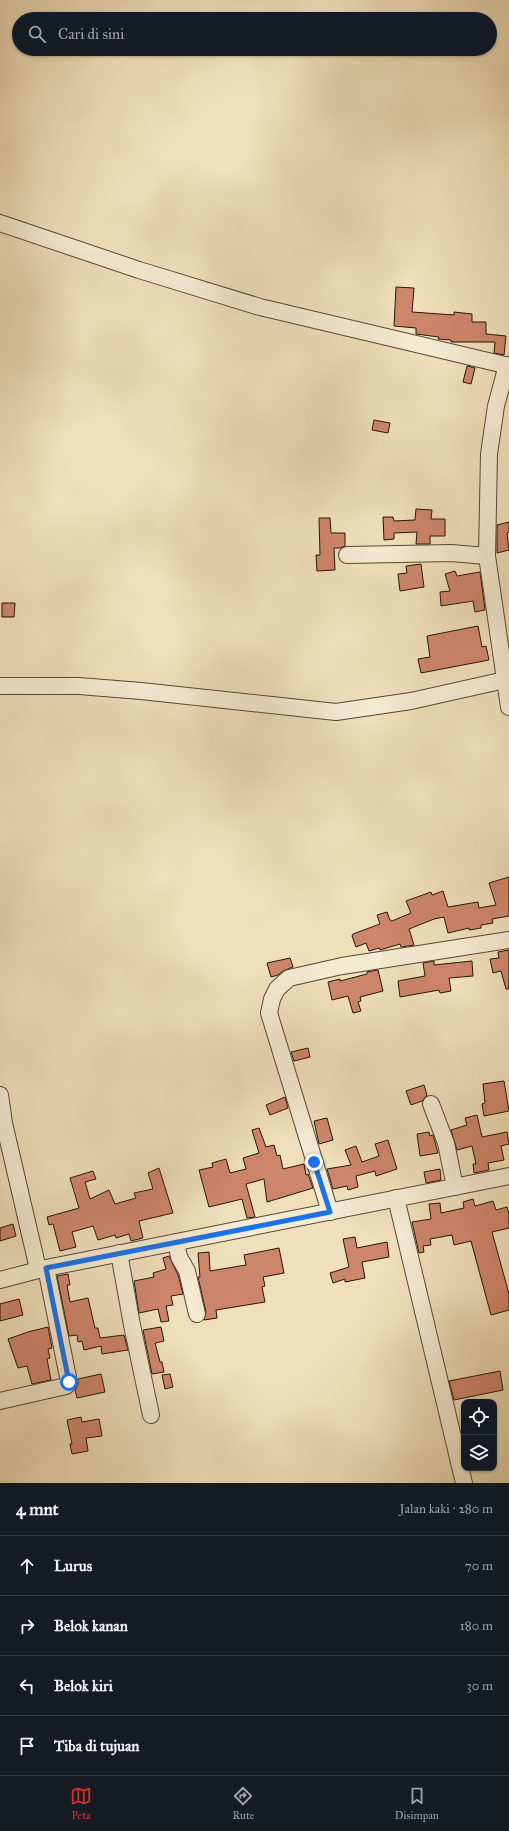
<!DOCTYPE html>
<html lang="id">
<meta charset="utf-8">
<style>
:root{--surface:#171b24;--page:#20242c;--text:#f1f3f6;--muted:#9ea1a6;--line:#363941;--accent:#d93025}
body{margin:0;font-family:"IM FELL Great Primer",serif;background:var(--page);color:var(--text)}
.controls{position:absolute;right:12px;bottom:12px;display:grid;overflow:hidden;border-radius:8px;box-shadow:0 1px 3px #0004}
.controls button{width:36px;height:36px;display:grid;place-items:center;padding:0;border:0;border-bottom:1px solid var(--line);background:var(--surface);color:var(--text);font:20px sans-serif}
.stop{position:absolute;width:12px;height:12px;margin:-9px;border:3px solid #1a73e8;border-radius:50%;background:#fff}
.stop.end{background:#1a73e8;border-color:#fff;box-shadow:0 1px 4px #0008}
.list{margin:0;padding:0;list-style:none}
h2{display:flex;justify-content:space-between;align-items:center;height:52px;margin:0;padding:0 16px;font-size:17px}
h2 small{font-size:13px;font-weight:400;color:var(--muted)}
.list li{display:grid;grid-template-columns:26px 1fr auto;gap:12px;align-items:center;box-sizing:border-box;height:60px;padding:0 16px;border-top:1px solid var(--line)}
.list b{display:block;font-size:15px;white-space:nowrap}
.list em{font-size:13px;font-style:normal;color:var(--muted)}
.icon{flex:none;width:22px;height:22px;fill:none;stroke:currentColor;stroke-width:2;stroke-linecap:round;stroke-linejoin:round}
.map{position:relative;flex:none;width:509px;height:1483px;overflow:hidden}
.search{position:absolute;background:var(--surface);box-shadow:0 1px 3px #0004;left:12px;right:12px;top:12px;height:44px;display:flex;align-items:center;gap:10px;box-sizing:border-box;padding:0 14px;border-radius:22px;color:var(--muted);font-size:15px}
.sheet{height:292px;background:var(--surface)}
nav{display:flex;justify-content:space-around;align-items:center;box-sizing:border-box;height:56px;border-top:1px solid var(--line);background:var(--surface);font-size:11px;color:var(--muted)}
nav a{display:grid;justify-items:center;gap:2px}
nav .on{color:var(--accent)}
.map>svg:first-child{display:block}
.building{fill:#ce866b;stroke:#25150b}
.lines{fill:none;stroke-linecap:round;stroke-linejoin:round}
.minor-casing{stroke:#584837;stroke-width:18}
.minor{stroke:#f5ead2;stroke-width:16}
.route{stroke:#1a73e8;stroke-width:5}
</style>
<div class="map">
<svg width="509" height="1483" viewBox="0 0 509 1483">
<rect width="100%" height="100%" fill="#efdfba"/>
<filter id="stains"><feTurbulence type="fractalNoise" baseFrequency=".005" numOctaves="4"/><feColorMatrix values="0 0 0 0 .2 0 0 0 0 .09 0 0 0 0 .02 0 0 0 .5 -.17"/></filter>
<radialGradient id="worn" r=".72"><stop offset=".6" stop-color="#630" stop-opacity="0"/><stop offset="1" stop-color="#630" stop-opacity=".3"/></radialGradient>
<g class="building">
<path d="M396,287l18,1 -2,24 42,3v-3l18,2v8h14v12l20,2 -2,19 -10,-2 1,-11h-44v-2l-13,-1 1,-2 -23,-3v-6l-22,-2z"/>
<path d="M467,366l8,2 -4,16 -8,-2z"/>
<path d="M374,420l16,3 -2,10 -16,-3z"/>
<path d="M416,509l16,1 -1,9h14v17h-15v8h-14l1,-12 -23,1v6l-10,1 -1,-23h10l1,4 21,-1z"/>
<path d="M319,518h11l1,15h14v13l-4,2h-7l1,22 -18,1 -1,-16h4z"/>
<path d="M509,522v10l-2,1 2,17 -12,3v-28z"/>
<path d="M421,564l3,23 -24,4 -2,-17 9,-1 -1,-7z"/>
<path d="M455,571l2,5 23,-4 5,38 -10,2 -2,-11 -32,5 -1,-14 10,-1 -5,-17z"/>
<path d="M2,603h13l-1,14h-12z"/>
<path d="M478,626l4,21 4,-1 3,14 -68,13 -3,-14 12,-2 -3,-21z"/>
<path d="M509,877v39l-17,3 1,4 -12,2v3l-12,2v-2l-21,5 -4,-16 -10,2 -25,10 5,16 -13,2 -1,-3 -20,6 -1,-2 -10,3 -3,-8 -10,4 -4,-11 1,-2 27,-10 -3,-9 10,-3 3,8 2,1 19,-8 -5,-12 25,-9 1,3 11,-4 5,16 30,-5 1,6 17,-3 -7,-22z"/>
<path d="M509,950v39h-3l-5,-18 -8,2 -3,-14 9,-1 -1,-6z"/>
<path d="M290,958l3,9 -10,4 -5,4 -7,2 -4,-14z"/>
<path d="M434,961v4l38,-4 1,15 -24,2 2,13 -11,2 -1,-3 -39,7 -2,-16 27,-5 -2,-13z"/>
<path d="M378,970l5,21 -23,6 1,4 -3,1 3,9 -8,2 -5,-17 -16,4 -4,-18 12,-3v2l27,-7v-2z"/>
<path d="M308,1048l2,9 -16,4 -3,-9z"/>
<path d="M504,1081l5,30 -25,5 -2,-12 3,-1 -2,-19z"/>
<path d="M424,1085l3,10 -5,6 -11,4 -5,-14z"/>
<path d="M285,1097l3,11 -18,7 -4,-10z"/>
<path d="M477,1115l5,22 25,-5 2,12 -8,2 3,14 -16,3 1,7 -15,3 -1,-9h3l-4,-18 -15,4 -6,-20 16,-5 -2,-7z"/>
<path d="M327,1118l6,22 -14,4 -5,-23z"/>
<path d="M259,1128l7,19 8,-2 3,11 3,-1 3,14 21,-5 2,11 2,-1 5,14 -46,14 -3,-23 -18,5 9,33 -8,1 -5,-19 -33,8 -10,-37 14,-3 -1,-4 14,-4 4,14 16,-4 -3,-11 16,-5 -7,-23z"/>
<path d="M429,1132l1,4 3,-1 5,18 -18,3 -3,-22z"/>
<path d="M388,1140l9,29 -21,7 -1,-5 -19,5 2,11 -10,3 -1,-4 -14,3 -6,-20 24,-4 -6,-15 11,-4 6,16 17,-6 -4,-12z"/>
<path d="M159,1168l14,45 -34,8 4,17 -12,3 -2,-7 -13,4 -1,-3 -17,5 -5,-14 -21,6 4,15 -16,4 -7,-27 -4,1 -2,-8 32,-9 -9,-30 23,-7 3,8 -11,3 5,17 19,-9 6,14 21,-6 -2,-5 19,-4 -5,-16z"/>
<path d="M440,1169l1,11 -15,3 -2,-11z"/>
<path d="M473,1199l2,7 18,-5 3,9 11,-3 2,7v14l-17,4 17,62v16l-18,5 -20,-74 -17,4 -2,-10 -22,4 1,6 -8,1 1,6 -5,1 -7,-31 19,-3 -2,-15 11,-1 1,10 23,-5 -1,-6z"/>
<path d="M13,1224l3,12 -16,5v-13z"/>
<path d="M355,1237l2,11 30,-6 2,15 -27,5 3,16 -20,4v-3l-12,4 -3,-10 19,-6 -6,-28z"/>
<path d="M279,1248l5,25 -21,4 2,9 -3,1 3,15 -49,8 1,8 -13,2 2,-8 -8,-35h2l-2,-24 11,-1 1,19 36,-6 -2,-10z"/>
<path d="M169,1256l9,19 5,19 -12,2 2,9 -7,1 3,15 -8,1 -3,-13 -19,4 -5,-32 20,-4 -1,-4 13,-4 -3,-11z"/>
<path d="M68,1274l2,11h-3l3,17 18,-4 7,30h3l2,10 24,-3 4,15 -26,4 -1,-8 -17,4 -2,-9 -4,1 -1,-7 -8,1 -12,-60z"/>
<path d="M19,1299l4,16 -23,6v-17z"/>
<path d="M48,1327l4,21 -4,1 2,9 -3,1 4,21 -19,4 -5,-18 -9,2 -10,-29 20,-7z"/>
<path d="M161,1327l3,14 -9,2 5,19h2l2,10 -12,2 -9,-44z"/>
<path d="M500,1371l3,19 -49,10 -5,-19z"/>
<path d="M101,1374l4,18 -28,6 -2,-8 3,-6v-5z"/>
<path d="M170,1374l3,13 -8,2 -3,-14z"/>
<path d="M81,1417l1,5 17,-3 3,17 -16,2 2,13 -16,3 -2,-10h2l-5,-24z"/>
</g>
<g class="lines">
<defs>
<g id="minor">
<path d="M0,223l139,47 121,37 249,59"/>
<path d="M507,365l-11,41 -7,48 -2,102 22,151"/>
<path d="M347,555l104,-2 36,3"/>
<path d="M0,686h79l62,5 195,21 75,-11 94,-21"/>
<path d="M0,1095l4,28 34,146"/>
<path d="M431,1104l15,39 9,44"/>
<path d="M396,1198l68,285"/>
<path d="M330,1212l-61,-199 3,-14 5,-10 12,-11 53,-12 167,-26"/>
<path d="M176,1242l3,15 8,14 10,43"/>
<path d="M119,1253l13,72 19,90"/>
<path d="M0,1280l46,-12 463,-92"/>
<path d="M0,1401l66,-15 3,-4 -23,-114"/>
</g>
</defs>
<use href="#minor" class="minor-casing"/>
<use href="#minor" class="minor"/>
</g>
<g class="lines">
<path class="route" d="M69,1382l-23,-114 284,-56 -16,-50"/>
</g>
<rect width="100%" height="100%" filter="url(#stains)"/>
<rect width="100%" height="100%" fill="url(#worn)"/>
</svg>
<div class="controls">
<button><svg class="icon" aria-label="locate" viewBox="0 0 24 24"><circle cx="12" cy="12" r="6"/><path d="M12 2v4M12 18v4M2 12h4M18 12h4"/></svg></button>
<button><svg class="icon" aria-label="layers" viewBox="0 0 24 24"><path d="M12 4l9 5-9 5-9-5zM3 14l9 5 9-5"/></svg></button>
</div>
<div class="stop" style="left:69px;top:1382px"></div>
<div class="stop end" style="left:314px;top:1162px"></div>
<div class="search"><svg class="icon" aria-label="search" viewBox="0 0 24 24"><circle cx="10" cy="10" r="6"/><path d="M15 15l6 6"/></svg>Cari di sini</div>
</div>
<section class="sheet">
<h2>4 mnt<small>Jalan kaki · 280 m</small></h2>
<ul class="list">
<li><svg class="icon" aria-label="ahead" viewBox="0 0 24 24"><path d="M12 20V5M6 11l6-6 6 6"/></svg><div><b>Lurus</b></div><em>70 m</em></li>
<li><svg class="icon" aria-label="right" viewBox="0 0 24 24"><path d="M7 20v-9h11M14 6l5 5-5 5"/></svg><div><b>Belok kanan</b></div><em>180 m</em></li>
<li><svg class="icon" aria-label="left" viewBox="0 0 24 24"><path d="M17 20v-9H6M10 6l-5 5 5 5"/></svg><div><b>Belok kiri</b></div><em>30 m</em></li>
<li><svg class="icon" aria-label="arrive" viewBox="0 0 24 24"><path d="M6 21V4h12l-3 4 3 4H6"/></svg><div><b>Tiba di tujuan</b></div></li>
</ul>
</section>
<nav>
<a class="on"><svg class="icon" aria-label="map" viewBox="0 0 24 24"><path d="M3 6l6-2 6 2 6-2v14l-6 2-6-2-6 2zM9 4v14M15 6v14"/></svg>Peta</a>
<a><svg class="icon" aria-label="directions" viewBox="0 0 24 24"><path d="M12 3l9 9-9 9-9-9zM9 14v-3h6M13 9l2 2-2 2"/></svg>Rute</a>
<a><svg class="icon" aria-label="saved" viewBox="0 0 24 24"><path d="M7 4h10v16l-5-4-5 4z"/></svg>Disimpan</a>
</nav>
